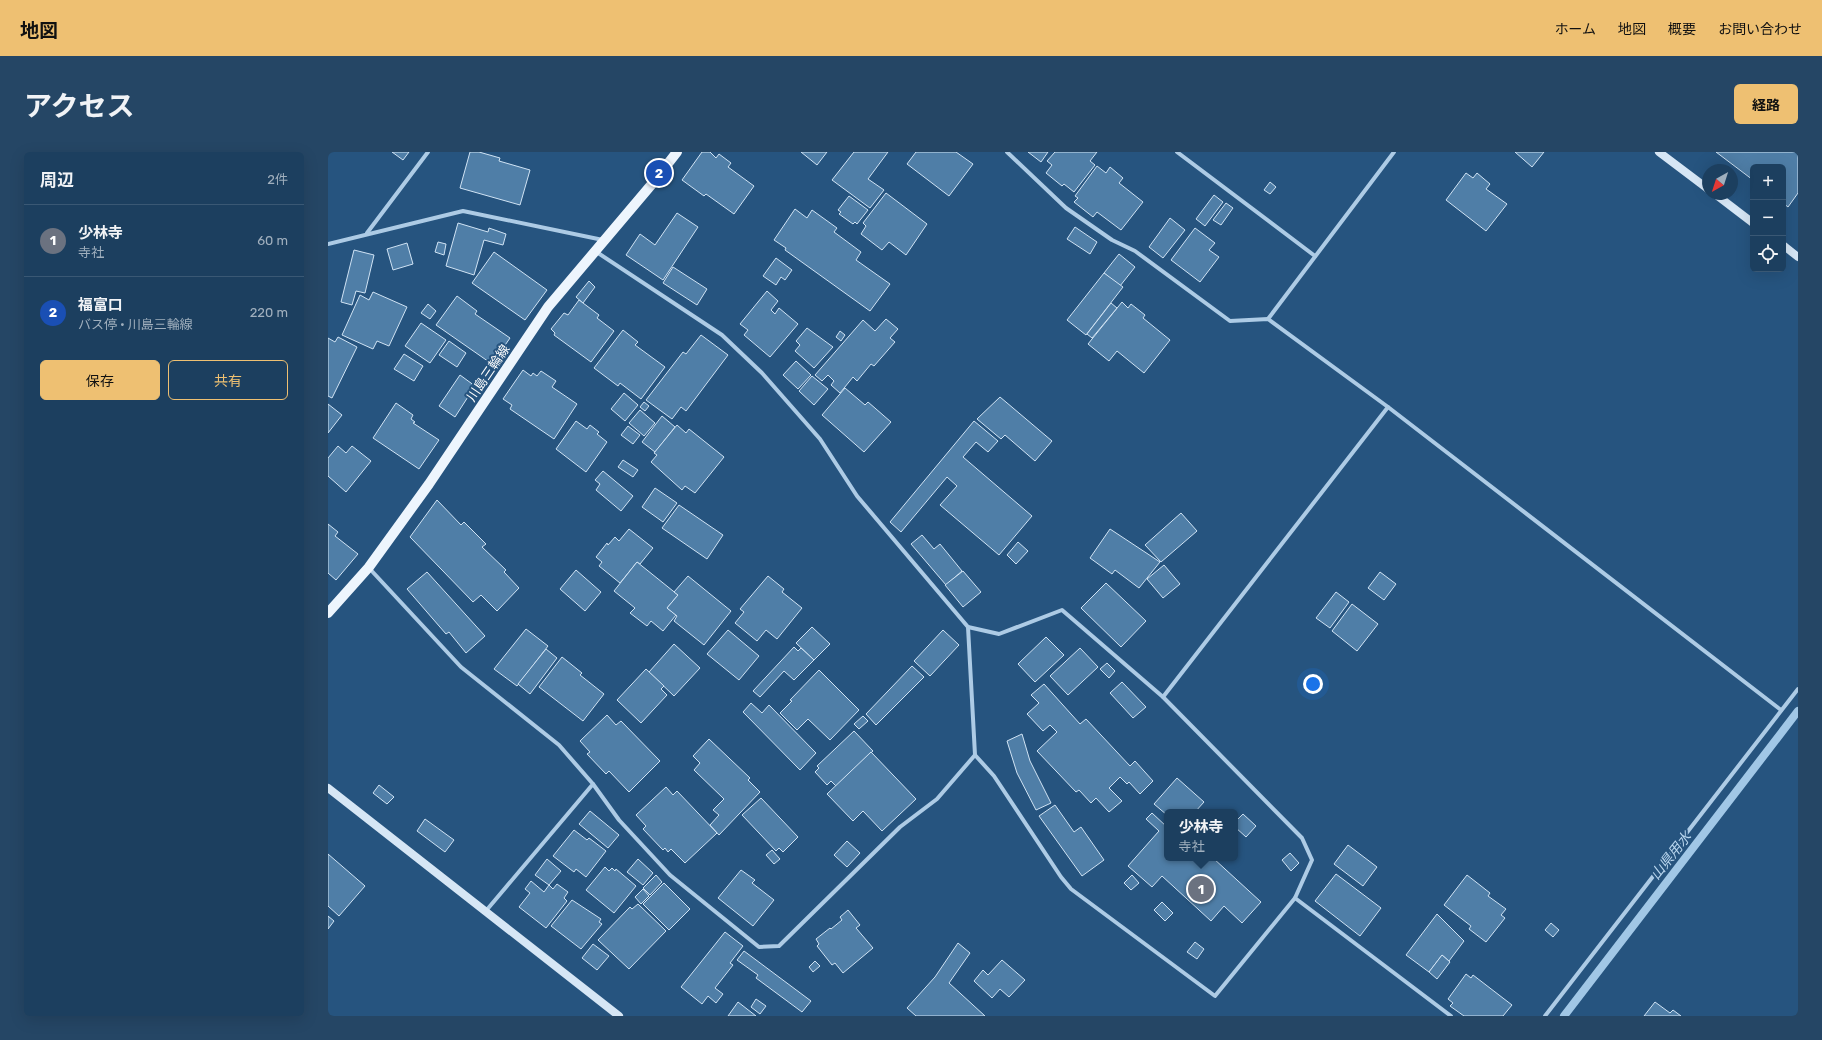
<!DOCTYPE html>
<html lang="ja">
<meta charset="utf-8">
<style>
:root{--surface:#1c3f5f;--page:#254665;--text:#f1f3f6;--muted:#a0afbd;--line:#3a5874;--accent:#eec072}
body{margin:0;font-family:Rubik,"Noto Sans JP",sans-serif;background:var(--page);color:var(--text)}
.controls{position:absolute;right:12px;top:12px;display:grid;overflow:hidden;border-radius:6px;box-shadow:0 4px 16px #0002}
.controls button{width:36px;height:36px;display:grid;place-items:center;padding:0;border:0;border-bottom:1px solid var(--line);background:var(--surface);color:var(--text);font:20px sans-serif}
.compass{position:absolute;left:1374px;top:12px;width:36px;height:36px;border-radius:50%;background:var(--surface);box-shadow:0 4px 16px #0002;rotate:219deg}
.you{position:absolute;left:985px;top:532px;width:14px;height:14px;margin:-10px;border:3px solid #fff;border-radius:50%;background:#1a73e8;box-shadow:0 0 0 6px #1a73e833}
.badge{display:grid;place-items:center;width:26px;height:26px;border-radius:50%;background:var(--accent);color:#fff;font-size:13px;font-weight:700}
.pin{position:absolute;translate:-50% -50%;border:2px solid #fff;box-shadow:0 1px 4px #0006}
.popup{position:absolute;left:836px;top:657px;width:74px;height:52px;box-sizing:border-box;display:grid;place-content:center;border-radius:6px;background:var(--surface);filter:drop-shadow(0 1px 3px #0005);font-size:13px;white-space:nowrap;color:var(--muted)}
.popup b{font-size:15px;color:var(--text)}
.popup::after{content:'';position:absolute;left:50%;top:100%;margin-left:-8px;border:8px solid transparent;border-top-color:var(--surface)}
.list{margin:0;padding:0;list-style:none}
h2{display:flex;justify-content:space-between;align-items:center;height:52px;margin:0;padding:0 16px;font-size:17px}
h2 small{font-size:13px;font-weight:400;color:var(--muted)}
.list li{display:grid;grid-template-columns:26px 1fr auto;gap:12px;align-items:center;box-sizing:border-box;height:72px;padding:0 16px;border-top:1px solid var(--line)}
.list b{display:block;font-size:15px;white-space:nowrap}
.list p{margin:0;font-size:13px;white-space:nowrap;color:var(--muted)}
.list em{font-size:13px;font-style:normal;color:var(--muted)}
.actions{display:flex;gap:8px;padding:12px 16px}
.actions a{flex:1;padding:9px 0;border:1px solid var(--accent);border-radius:6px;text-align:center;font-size:14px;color:var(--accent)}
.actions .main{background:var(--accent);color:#111}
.icon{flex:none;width:22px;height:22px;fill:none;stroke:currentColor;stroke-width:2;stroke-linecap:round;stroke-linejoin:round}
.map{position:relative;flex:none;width:1470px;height:864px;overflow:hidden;border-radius:6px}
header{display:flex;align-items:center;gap:24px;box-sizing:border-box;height:56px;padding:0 20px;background:var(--accent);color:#111}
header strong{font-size:19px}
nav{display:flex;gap:22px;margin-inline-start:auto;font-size:14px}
.intro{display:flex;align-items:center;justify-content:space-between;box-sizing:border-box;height:96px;padding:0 24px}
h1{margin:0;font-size:28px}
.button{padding:10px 18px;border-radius:6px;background:var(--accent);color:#111;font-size:14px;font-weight:700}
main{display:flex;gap:24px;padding:0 24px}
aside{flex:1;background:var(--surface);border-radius:6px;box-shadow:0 4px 16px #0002}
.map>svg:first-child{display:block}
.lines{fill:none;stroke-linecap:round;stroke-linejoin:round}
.stream{stroke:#a1c7e6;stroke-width:8}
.building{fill:#4f7ea7;stroke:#d0e3f4}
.street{stroke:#adcbe5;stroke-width:4}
.secondary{stroke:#d6e6f5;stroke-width:8}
.primary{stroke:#edf5fd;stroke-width:10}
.labels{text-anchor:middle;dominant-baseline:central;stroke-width:4;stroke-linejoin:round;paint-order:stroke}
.street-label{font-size:13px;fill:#fff;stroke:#26547f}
.water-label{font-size:14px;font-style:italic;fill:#b8d5ed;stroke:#26547f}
</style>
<header>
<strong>地図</strong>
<nav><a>ホーム</a><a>地図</a><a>概要</a><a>お問い合わせ</a></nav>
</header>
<div class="intro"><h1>アクセス</h1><a class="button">経路</a></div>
<main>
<aside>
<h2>周辺<small>2件</small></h2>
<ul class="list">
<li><span class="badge" style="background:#6b7280">1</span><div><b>少林寺</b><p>寺社</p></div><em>60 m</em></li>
<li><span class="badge" style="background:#1a4fb4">2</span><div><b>福富口</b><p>バス停 · 川島三輪線</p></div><em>220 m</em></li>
</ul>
<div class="actions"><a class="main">保存</a><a>共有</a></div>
</aside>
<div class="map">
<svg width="1470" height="864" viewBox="0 0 1470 864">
<rect width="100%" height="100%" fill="#26547f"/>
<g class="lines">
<path class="stream" d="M1236,864l234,-305"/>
</g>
<g class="building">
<path d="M64,0h17l-6,8z"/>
<path d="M142,0h9l21,6 -1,3 31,9 -10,35 -60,-17z"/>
<path d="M374,0h8l6,6 3,-4 12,9 -3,4 26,19 -20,28 -28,-20 -2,2 -22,-16z"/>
<path d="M473,0h26l-10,13z"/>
<path d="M526,0h34l-20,27 16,11 -14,18 -38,-28z"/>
<path d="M588,0h40l17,12 -24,32 -42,-32z"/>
<path d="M700,0h20l-7,10z"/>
<path d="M727,0h42l-7,9 5,4 -21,27 -10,-8 -2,2 -16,-13 6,-8 -5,-4z"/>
<path d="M1187,0h29l-12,15z"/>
<path d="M1388,0h82v41l-10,14 -5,-4v-36h-30v13z"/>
<path d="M769,14l9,7 4,-6 13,11 -4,5 24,19 -22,28 -24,-18 -4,5 -19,-15 4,-4 -3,-2z"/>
<path d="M1138,21l7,5 4,-5 13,11 -4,5 21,15 -21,27 -40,-31z"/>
<path d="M942,30l6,5 -6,7 -6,-4z"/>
<path d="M558,41l41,31 -21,31 -17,-13 -7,8 -21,-16 5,-8 -3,-3z"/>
<path d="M886,43l9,7 -18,24 -9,-7z"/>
<path d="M521,44l19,14 -11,14 -2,-2 -2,2 -14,-10 2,-2 -3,-2z"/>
<path d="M898,51l7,5 -12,17 -8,-5z"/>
<path d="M467,57l12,9 5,-8 25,18 -3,4 27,20 -5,8 34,24 -20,27 -85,-61 1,-2 -12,-8z"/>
<path d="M349,61l21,14 -35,53 -37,-25 14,-21 15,11z"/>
<path d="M842,66l15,12 -22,28 -14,-11z"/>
<path d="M130,71l30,9 1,-4 17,6 -3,11 -19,-5 -10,35 -28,-9z"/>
<path d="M747,75l22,15 -7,12 -23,-15z"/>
<path d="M867,76l20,15 -6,7 10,7 -19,25 -29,-22z"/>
<path d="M110,90l8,2 -2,11 -9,-3z"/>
<path d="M79,91l6,21 -20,6 -6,-21z"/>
<path d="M26,98l20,5 -9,38 -9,-2 -4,14 -11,-3z"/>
<path d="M166,100l53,38 -22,30 -53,-37z"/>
<path d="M791,102l16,13 -15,19 -16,-13z"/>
<path d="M448,106l16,12 -7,10 -4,-3 -5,8 -13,-9z"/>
<path d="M345,115l34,22 -10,16 -34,-22z"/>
<path d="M776,121l19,14 -37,48 -19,-15z"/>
<path d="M261,129l6,6 -12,16 -7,-6z"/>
<path d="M439,139l11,10 -7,9 4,4 4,-6 19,16 -28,33 -26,-22 4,-5 -8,-6z"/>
<path d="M45,140l34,15 -18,39 -12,-5 -4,8 -31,-14 18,-40 9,5z"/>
<path d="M129,144l20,15 -2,3 35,24 -18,26 -56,-39z"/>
<path d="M251,148l20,15 -2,3 17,13 -23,31 -37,-27 1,-2 -4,-4 13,-16 4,2z"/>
<path d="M794,150l6,6 3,-4 14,11 -2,3 27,22 -26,33 -27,-22 -8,10 -21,-17z"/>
<path d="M783,151l6,5 -25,30 -5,-4z"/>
<path d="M100,152l8,7 -6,8 -9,-6z"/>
<path d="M558,167l12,10 -8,9 5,4 -21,24 -3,-2 -14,17 -4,-4 -13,16 -9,-8 3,-4 -6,-6 -6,6 -7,-6 48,-55 12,11z"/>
<path d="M93,171l25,17 -16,23 -25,-17z"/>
<path d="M479,176l26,19 -19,21 -19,-17 5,-6 -4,-4z"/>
<path d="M295,178l15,12 -3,3 30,22 -24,32 -21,-16 -2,3 -24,-18z"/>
<path d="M512,179l5,4 -4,6 -5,-4z"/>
<path d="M373,183l27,20 -42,56 -5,-4 -9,12 -26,-19 37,-48 3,2z"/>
<path d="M10,185l19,10 -25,51 -4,-2v-58l7,4z"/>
<path d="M121,189l17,12 -9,14 -18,-12z"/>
<path d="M76,202l19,12 -9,15 -20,-12z"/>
<path d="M468,209l15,14 -13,14 -15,-14z"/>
<path d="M195,218l8,6 2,-3 4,3 4,-5 15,10 -4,6 25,17 -23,35 -44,-30 2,-4 -9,-6z"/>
<path d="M132,223l15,11 -20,31 -16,-11z"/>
<path d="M484,224l16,13 -14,16 -15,-14z"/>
<path d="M517,236l20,17 3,-3 23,20 -27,30 -42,-37z"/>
<path d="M296,241l14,12 -13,16 -14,-12z"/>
<path d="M672,245l52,44 -17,20 -30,-26 -4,4 -24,-20z"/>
<path d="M316,250l5,4 -4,5 -5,-4z"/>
<path d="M68,251l17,12 -2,4 4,3 -2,1 26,17 -20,29 -46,-31z"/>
<path d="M0,252l14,11 -14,18z"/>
<path d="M312,258l15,13 -11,13 -15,-13z"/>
<path d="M334,264l13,11 -20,25 -13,-10z"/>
<path d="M248,269l11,8 3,-4 9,7 -2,2 10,8 -21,30 -30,-23z"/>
<path d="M646,269l24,20 -10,11 -12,-10 -13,15 69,59 -33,39 -59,-50 17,-19 -10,-9 -46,55 -11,-10z"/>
<path d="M349,273l9,8 3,-4 35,28 -29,36 -10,-7 -3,4 -31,-28 6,-7 -3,-2z"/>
<path d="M300,274l12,9 -7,9 -12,-9z"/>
<path d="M10,294l8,7 6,-7 19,15 -25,31 -18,-16v-18z"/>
<path d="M295,308l15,10 -5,7 -15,-10z"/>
<path d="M275,319l30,25 -12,15 -25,-21 4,-6 -5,-4z"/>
<path d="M327,336l22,15 -14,19 -21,-15z"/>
<path d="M109,348l24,25 3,-3 22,22 -4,3 24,23 -2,2 15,16 -22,23 -16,-16 -8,7 -63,-65z"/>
<path d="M351,353l44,30 -16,24 -45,-31z"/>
<path d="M853,361l16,18 -36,31 -16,-17z"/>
<path d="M0,372l10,8 -3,4 23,18 -22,26 -8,-7z"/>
<path d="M301,377l24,19 -13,16 -3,-2 -17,21 -21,-17 3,-4 -6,-5 11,-14 1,2 7,-8 4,4z"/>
<path d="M782,377l50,33 -21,26 -24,-18 -3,4 -22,-16z"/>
<path d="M594,383l12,14 6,-5 22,27 -16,14 -35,-41z"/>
<path d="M690,390l10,9 -12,13 -9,-9z"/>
<path d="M309,410l41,33 -11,13 9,7 -13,16 -12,-10 -4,5 -17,-13 5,-5 -21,-17z"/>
<path d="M836,413l16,19 -17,14 -16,-19z"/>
<path d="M248,418l25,22 -16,19 -25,-22z"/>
<path d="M635,419l18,21 -18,15 -18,-22z"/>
<path d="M99,420l58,64 -19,17 -17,-21 -3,2 -39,-45z"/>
<path d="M1052,420l16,12 -12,16 -16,-12z"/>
<path d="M360,424l43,35 -27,34 -30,-24 3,-5 -10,-8 11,-13 -4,-3z"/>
<path d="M440,424l16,13 -2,3 20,16 -25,31 -11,-9 -9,11 -22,-18 9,-11 -4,-3z"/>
<path d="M778,431l40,38 -25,26 -40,-39z"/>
<path d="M1008,440l13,10 -19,26 -14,-10z"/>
<path d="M1024,452l26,20 -21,27 -25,-20z"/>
<path d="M484,475l18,17 -16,16 -18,-17z"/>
<path d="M198,477l22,17 -31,40 -23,-17z"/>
<path d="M400,478l31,26 -20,24 -32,-26z"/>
<path d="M615,478l16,15 -29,31 -16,-15z"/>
<path d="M718,485l18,18 -29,27 -17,-18z"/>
<path d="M346,492l26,24 -26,28 -25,-24z"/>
<path d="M466,495l4,4 3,-3 13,12 -20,20 -10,-9 -24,26 -7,-6z"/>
<path d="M752,496l18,19 -30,28 -18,-19z"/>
<path d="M218,497l11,9 -27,36 -12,-10z"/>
<path d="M234,505l20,16 -2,2 24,19 -21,27 -44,-34z"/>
<path d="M779,511l8,8 -6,7 -9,-9z"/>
<path d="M584,514l12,11 -48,48 -10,-11z"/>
<path d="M318,517l18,17 -3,3 6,6 -26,28 -24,-23z"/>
<path d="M491,518l40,40 -29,30 -22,-21 -11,11 -17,-17 12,-12 -2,-1z"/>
<path d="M794,530l24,25 -13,11 -23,-25z"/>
<path d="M716,532l36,40 6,-5 44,47 5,-5 18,20 -13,13 -11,-12 -2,2 -7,-7 -11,11 13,13 -13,11 -13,-14 -5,5 -12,-13 -3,2 -39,-41 20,-19 -7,-7 -7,6 -16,-17 12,-11 -8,-8z"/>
<path d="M423,551l11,10 7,-8 47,48 -16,17 -57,-58z"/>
<path d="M279,563l9,10 5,-4 39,40 -31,31 -20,-21 -3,3 -19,-20 3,-2 -10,-11z"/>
<path d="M535,564l5,5 -9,8 -5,-5z"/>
<path d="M526,579l19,20 -37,35 -5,-5 -4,4 -12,-13 4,-4 -2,-2z"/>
<path d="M694,582l8,27 21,42 -15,7 -19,-37 -10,-32z"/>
<path d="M381,587l41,39 -2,2 12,12 -41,43 -9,-10 9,-10 -6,-5 11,-11 -30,-29 6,-7 -7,-7z"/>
<path d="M543,600l45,47 -34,32 -19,-20 -10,10 -26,-27z"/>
<path d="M849,626l27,24 -9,10h-28v3l-13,-11z"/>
<path d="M51,633l15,12 -7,7 -14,-11z"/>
<path d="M338,635l7,8 4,-4 40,42 -32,30 -14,-14 -3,3 -3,-4 -2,2 -20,-21 3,-3 -10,-11z"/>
<path d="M433,646l37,39 -15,15 -4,-4 -3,3 -34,-36z"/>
<path d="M727,653l19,27 7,-5 23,33 -22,16 -43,-60z"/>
<path d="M262,659l29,24 -11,13 -29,-24z"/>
<path d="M824,661l15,14v31h46l48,44 -19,21 -18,-17 -13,15 -49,-45 -10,11 -24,-21 31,-35 -13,-12z"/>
<path d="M915,662l13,12 -10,11 -11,-10v-5z"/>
<path d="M97,667l29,21 -9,12 -28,-21z"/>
<path d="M246,678l13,10 2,-2 17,13 -20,26 -10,-8 -2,3 -21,-16z"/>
<path d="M519,689l13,12 -13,14 -13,-12z"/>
<path d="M1020,693l29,22 -14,19 -29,-22z"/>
<path d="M444,698l8,9 -6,5 -8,-9z"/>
<path d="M962,701l9,10 -8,8 -9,-11z"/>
<path d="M0,702l37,32 -26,30 -11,-10z"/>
<path d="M219,707l14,12 -12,14 -14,-10z"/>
<path d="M310,707l15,14 -10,12 -16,-13z"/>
<path d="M277,715l4,4 3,-3 3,3 1,-2 20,17 -22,27 -28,-23z"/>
<path d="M413,718l14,10 -3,3 22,17 -21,26 -35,-28z"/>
<path d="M1008,722l45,34 -21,28 -45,-35z"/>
<path d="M328,723l6,7 -12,13 -7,-7z"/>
<path d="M804,723l7,8 -8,7 -7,-7z"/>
<path d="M1139,723l23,18 -2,3 18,13 -5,6 4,3 -19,24 -17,-13 2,-3 -27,-21z"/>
<path d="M203,729l13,11 5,-7 4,4 4,-5 11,8 -4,6 3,3 -21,27 -27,-21 11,-14 -5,-4z"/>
<path d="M336,731l26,26 -21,21 -26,-26z"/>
<path d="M315,737l6,7 -8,8 -6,-7z"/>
<path d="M244,748l29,19 -2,3 3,2 -21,25 -30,-23z"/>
<path d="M834,750l11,11 -8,8 -11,-11z"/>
<path d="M310,752l28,27 -37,38 -31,-29 32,-33 2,2z"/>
<path d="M520,758l12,15 -4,3 17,20 -30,25 -8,-10 -3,2 -15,-19 2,-2 -3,-5 14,-11 1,1 11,-9 -2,-3z"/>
<path d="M1109,762l27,27 -15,20 -7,-6 -13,17 -23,-17z"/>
<path d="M0,764l6,5 -6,8z"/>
<path d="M1223,771l8,7 -6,7 -8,-7z"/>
<path d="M397,780l18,14 -13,17 3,2 -18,23 8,6 -7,9 -8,-7 -6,8 -21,-17z"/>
<path d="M867,790l9,7 -7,10 -10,-7z"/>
<path d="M630,791l12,10 -21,30 36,33h-69l-9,-8 28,-31z"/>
<path d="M265,792l16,12 -12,14 -15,-12z"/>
<path d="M416,799l67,50 -9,11 -46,-34 2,-3 -21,-15z"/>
<path d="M1114,803l8,7 -13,17 -8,-7z"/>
<path d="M674,808l23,20 -16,17 -9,-8 -8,9 -18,-17 9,-11 5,5z"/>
<path d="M487,809l5,5 -7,6 -4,-5z"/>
<path d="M1138,822l5,4 2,-3 39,30 -9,11h-39l-14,-10 3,-3 -5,-4z"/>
<path d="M428,847l10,7 -6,8 -9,-7z"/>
<path d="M410,850l18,14h-28z"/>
<path d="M1327,850l15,11 3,-3 8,6h-37z"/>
</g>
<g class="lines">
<g class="street">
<path d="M679,0l59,56 46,32 23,11 95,70 38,-2 120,88 393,303"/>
<path d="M849,0l138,104"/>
<path d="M39,81l61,-81"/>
<path d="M0,92l135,-33 140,29"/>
<path d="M940,167l126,-167"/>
<path d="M41,416l92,99 98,78 34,39 -108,128"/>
<path d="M640,475l31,7 63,-24 101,87 139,141 10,22 -17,38 156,118"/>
<path d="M835,545l225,-290"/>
<path d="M647,603l19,21 67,101 10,12 144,107 80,-98"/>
<path d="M265,632l26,36 51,55 89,72 20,-1 121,-119 37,-28 38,-44 -7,-128 -111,-131 -37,-57 -58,-66 -40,-38 -127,-84"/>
<path d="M1217,864l253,-327"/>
</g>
<g class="secondary">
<path d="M1331,0l49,37"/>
<path d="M1387,42l38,29"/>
<path d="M1455,93l15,12"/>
<path d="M0,636l291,228"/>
</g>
<path class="primary" d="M0,461l41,-46 60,-83 119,-177 104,-123 25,-32"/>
</g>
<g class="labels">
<g class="street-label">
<text transform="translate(160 221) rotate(-56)">川島三輪線</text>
</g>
<g class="water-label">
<text transform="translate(1343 704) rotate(-52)">山県用水</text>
</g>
</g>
</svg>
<div class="controls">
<button>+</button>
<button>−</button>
<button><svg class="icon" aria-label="locate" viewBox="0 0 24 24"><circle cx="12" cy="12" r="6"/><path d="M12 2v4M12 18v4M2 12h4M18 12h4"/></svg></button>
</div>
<svg class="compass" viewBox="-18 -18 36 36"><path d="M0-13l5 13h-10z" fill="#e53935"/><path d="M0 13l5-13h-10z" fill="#a0afbd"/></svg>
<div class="you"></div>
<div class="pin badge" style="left:873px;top:737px;background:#6b7280">1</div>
<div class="popup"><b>少林寺</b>寺社</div>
<div class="pin badge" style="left:331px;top:21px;background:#1a4fb4">2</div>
</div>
</main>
